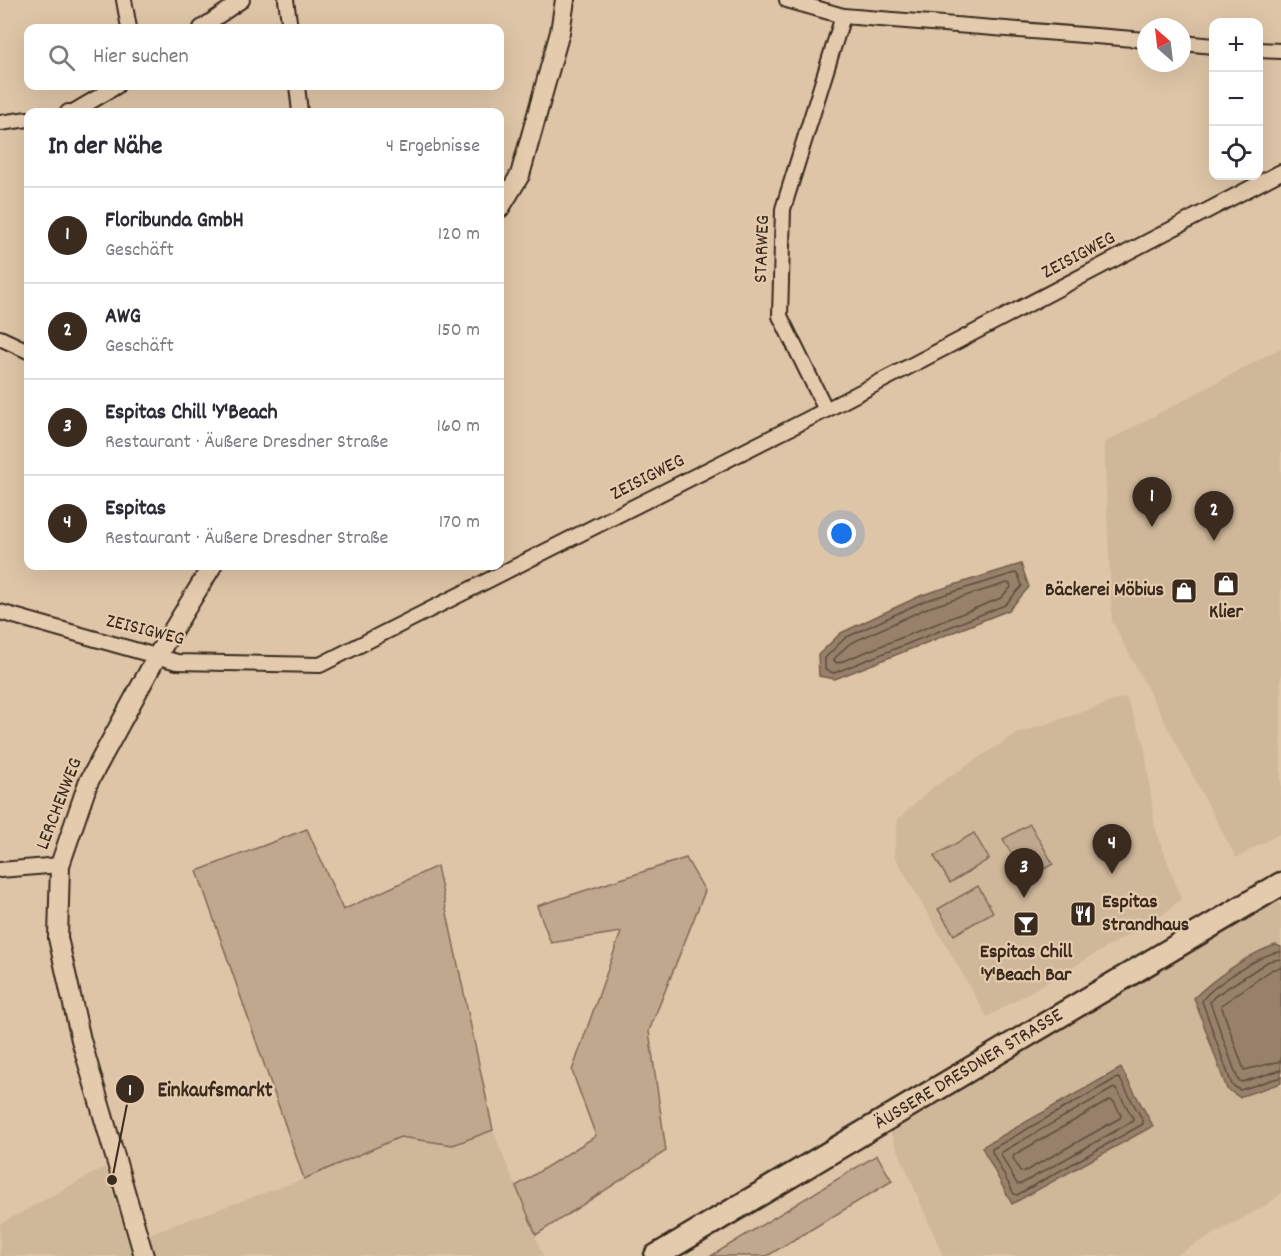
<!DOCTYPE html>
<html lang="de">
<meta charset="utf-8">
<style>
:root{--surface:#fff;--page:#f7f7f7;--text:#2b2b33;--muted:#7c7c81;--line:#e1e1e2;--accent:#3b2a1e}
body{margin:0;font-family:Dekko,sans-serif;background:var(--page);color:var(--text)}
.controls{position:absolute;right:18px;top:18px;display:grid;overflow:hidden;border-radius:12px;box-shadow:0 6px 24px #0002}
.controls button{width:54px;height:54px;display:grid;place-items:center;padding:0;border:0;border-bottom:2px solid var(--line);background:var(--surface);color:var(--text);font:30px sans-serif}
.compass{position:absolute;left:1137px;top:18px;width:54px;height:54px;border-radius:50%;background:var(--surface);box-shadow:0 6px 24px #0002;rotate:332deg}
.you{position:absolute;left:842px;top:534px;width:21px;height:21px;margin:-15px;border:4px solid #fff;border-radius:50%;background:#1a73e8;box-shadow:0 0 0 9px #1a73e833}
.badge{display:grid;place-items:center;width:39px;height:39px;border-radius:50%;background:var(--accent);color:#fff;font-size:20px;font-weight:700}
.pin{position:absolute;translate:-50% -50px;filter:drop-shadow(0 2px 3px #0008)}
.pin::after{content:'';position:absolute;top:32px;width:21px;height:18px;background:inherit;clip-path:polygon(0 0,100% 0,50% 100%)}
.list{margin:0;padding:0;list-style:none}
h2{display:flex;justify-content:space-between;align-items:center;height:78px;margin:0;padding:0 24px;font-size:26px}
h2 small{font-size:20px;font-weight:400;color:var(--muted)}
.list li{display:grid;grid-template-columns:39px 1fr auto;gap:18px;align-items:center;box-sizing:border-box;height:96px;padding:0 24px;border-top:2px solid var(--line)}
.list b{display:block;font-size:22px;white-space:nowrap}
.list p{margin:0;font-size:20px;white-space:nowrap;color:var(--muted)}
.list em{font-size:20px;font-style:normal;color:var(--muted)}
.icon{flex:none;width:33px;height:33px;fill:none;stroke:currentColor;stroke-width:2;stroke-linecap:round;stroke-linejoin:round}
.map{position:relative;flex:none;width:1281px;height:1256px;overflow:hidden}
.search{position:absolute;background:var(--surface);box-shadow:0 6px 24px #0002;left:24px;top:24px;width:480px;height:66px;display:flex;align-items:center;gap:15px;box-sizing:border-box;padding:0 21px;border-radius:12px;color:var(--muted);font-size:22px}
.panel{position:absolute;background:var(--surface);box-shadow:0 6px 24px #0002;left:24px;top:108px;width:480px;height:462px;border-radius:12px}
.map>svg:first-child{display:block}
.built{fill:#cfb79a}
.green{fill:#c0a88e;stroke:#7e6956;stroke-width:1.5}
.water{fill:#97816b;stroke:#725e4c;stroke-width:1.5}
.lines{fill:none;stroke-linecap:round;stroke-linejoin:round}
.shore{stroke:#604d3d;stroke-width:1.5}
.minor-casing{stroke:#3b2a1e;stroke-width:18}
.tertiary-casing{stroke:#3b2a1e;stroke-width:22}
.primary-casing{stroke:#3b2a1e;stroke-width:27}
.minor{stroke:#e5cbad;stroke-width:14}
.tertiary{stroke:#e5cbad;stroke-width:18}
.primary{stroke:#e5cbad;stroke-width:22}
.labels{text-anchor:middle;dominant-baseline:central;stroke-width:4.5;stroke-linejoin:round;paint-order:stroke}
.street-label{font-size:20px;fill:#3b2a1e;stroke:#e5cbad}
.poi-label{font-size:20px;font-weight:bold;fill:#3b2a1e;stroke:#e5cbad}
.leader{fill:none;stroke:#3b2a1e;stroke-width:2}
.callout-dot{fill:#3b2a1e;stroke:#e5cbad;stroke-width:2}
.mark-label{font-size:18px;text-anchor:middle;font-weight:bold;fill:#fff}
.callout-label{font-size:21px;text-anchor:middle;font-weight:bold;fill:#3b2a1e;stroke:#e5cbad;stroke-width:4.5;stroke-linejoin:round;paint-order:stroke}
</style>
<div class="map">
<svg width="1281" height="1256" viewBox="0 0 1281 1256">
<rect width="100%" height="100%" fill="#dec5a7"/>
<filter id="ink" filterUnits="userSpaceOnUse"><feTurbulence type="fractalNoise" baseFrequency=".0167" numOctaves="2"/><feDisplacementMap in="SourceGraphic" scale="12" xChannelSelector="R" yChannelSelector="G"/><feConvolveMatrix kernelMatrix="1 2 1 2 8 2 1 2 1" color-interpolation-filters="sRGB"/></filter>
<g filter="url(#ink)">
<g class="built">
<path d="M1281,348v485l-45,25 -124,-237 -8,-178z"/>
<path d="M1126,697l18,45 11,85 26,72 -17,15 -177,103 -93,-162 4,-36 34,-31 82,-53z"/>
<path d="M1273,893l8,14v287l-13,10 -94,52h-231l-59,-139z"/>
<path d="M493,1130l50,126h-388l-7,-22 156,-55 96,-42 53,8z"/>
<path d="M105,1167l27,89h-132v-32z"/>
</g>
<g class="green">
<path d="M1030,824l23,40 -27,15 -23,-40z"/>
<path d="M307,829l36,81 94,-44 56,264 -40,15 -53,-8 -96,42 -107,-308z"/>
<path d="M974,833l15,26 -39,24 -16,-27z"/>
<path d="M686,858l19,33 -56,140 17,120 -130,84 -20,-49 80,-50 -24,-65 49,-139 -70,11 -14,-37z"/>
<path d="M978,886l15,26 -39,23 -16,-26z"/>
<path d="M877,1155l15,26 -125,75h-56z"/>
</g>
<g class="water">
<path d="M1021,564l8,23 -20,23 -174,69 -16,-3 -1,-21 23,-22 81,-38z"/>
<path d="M1276,945l5,2v136l-42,14 -12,-8 -33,-91c18,-18 57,-46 82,-53z"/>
<path d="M1121,1068l32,58 -141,78 -30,-57z"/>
</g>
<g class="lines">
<g class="shore">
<path d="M1015,573l3,1 4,12 -17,19 -171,68 -9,-3v-12l20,-20 79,-37z"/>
<path d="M1007,583l3,1 1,3 -10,11 -163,65 -4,-2 1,-3 14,-14 78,-36z"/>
<path d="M1281,952c-15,-1 -71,35 -79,49l30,84 8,5 41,-13"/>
<path d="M1281,959l-12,2 -54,35 -5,6 28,78 4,2 39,-12"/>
<path d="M1281,968l-8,1 -52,36 23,65 37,-9"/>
<path d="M1117,1078l3,1 23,42v3l-126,71 -3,-1 -22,-42v-3z"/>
<path d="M1114,1088l3,2 16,28v3l-112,63h-4l-16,-29 1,-3z"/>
<path d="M1110,1100l4,2 7,13 -1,3 -96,54 -4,-1 -7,-13 1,-3z"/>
</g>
<defs>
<g id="minor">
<path d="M124,0l5,28"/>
<path d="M286,0l4,28"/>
<path d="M787,0l56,16 303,24"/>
<path d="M201,28l41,-28"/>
<path d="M1182,43l32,3"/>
<path d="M1258,50l23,1"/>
<path d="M297,86l3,26"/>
<path d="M68,112h5l44,-26"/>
<path d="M0,123l28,-4"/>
<path d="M0,338l28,13"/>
<path d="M826,410l-46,-94 3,-107 60,-193"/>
<path d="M0,612l177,50 143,3 506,-255 455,-238"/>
<path d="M0,870l60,-5"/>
</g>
<g id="tertiary">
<path d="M500,208l20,-33 40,-143 5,-32"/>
<path d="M144,1256l-63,-216 -23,-102 2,-73 28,-82 69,-127 55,-90"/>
</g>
<path id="primary" d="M656,1256l625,-372"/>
</defs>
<use href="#minor" class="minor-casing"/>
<use href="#tertiary" class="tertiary-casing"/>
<use href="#primary" class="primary-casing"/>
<use href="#minor" class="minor"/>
<use href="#tertiary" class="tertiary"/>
<use href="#primary" class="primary"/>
</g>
</g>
<defs>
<symbol id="shop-square" viewBox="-11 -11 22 22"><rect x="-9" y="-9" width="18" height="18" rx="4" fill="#3b2a1e" stroke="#e5cbad"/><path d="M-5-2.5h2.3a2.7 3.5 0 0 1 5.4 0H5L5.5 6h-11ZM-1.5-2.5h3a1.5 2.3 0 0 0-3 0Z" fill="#fff"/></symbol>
<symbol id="restaurant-square" viewBox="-11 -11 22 22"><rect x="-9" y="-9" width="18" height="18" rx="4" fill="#3b2a1e" stroke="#e5cbad"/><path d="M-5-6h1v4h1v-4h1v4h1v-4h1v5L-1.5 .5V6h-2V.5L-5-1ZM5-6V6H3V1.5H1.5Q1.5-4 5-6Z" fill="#fff"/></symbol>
<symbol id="bar-square" viewBox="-11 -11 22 22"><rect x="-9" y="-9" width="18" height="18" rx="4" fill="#3b2a1e" stroke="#e5cbad"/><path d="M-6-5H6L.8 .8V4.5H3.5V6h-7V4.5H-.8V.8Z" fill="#fff"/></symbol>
</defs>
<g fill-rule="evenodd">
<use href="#shop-square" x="1211" y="569" width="30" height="30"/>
<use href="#shop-square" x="1169" y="576" width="30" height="30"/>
<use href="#restaurant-square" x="1068" y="899" width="30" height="30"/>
<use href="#bar-square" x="1011" y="909" width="30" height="30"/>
</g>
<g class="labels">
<g class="street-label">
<text transform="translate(763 249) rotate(-88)">STARWEG</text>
<text transform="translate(1079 256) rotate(-28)">ZEISIGWEG</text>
<text transform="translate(648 478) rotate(-27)">ZEISIGWEG</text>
<text transform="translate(145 631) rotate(14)">ZEISIGWEG</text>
<text transform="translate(60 804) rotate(-69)">LERCHENWEG</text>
<text transform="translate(969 1070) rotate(-31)">ÄUSSERE DRESDNER STRASSE</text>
</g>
<g class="poi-label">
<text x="1164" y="591" text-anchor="end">Bäckerei Möbius</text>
<text x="1226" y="613">Klier</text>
<text x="1102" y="903" text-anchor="start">Espitas<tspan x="1102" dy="23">Strandhaus</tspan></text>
<text x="1026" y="953">Espitas Chill<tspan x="1026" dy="23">'Y'Beach Bar</tspan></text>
</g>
</g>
<path class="leader" d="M112 1180L130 1089"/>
<g class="callout-dot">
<circle cx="112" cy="1180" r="6"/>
<circle cx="130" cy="1089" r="15"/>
</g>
<g class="mark-label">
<text x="130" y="1095">1</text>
</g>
<g class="callout-label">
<text x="215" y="1096">Einkaufsmarkt</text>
</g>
</svg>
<div class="controls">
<button>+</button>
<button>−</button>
<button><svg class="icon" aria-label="locate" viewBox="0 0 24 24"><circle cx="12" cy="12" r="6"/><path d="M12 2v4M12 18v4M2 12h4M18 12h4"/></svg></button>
</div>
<svg class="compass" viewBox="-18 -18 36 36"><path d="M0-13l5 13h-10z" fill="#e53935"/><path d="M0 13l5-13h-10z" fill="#7c7c81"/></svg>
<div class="you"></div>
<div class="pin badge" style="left:1152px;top:527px">1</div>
<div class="pin badge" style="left:1214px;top:541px">2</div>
<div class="pin badge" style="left:1024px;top:898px">3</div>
<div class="pin badge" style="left:1112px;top:874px">4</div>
<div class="search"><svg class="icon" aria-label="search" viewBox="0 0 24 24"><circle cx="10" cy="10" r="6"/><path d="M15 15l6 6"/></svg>Hier suchen</div>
<section class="panel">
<h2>In der Nähe<small>4 Ergebnisse</small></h2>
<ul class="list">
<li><span class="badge">1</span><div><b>Floribunda GmbH</b><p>Geschäft</p></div><em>120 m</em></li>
<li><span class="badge">2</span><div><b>AWG</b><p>Geschäft</p></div><em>150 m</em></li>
<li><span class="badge">3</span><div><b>Espitas Chill 'Y'Beach</b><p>Restaurant · Äußere Dresdner Straße</p></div><em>160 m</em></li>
<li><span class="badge">4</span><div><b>Espitas</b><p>Restaurant · Äußere Dresdner Straße</p></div><em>170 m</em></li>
</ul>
</section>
</div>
